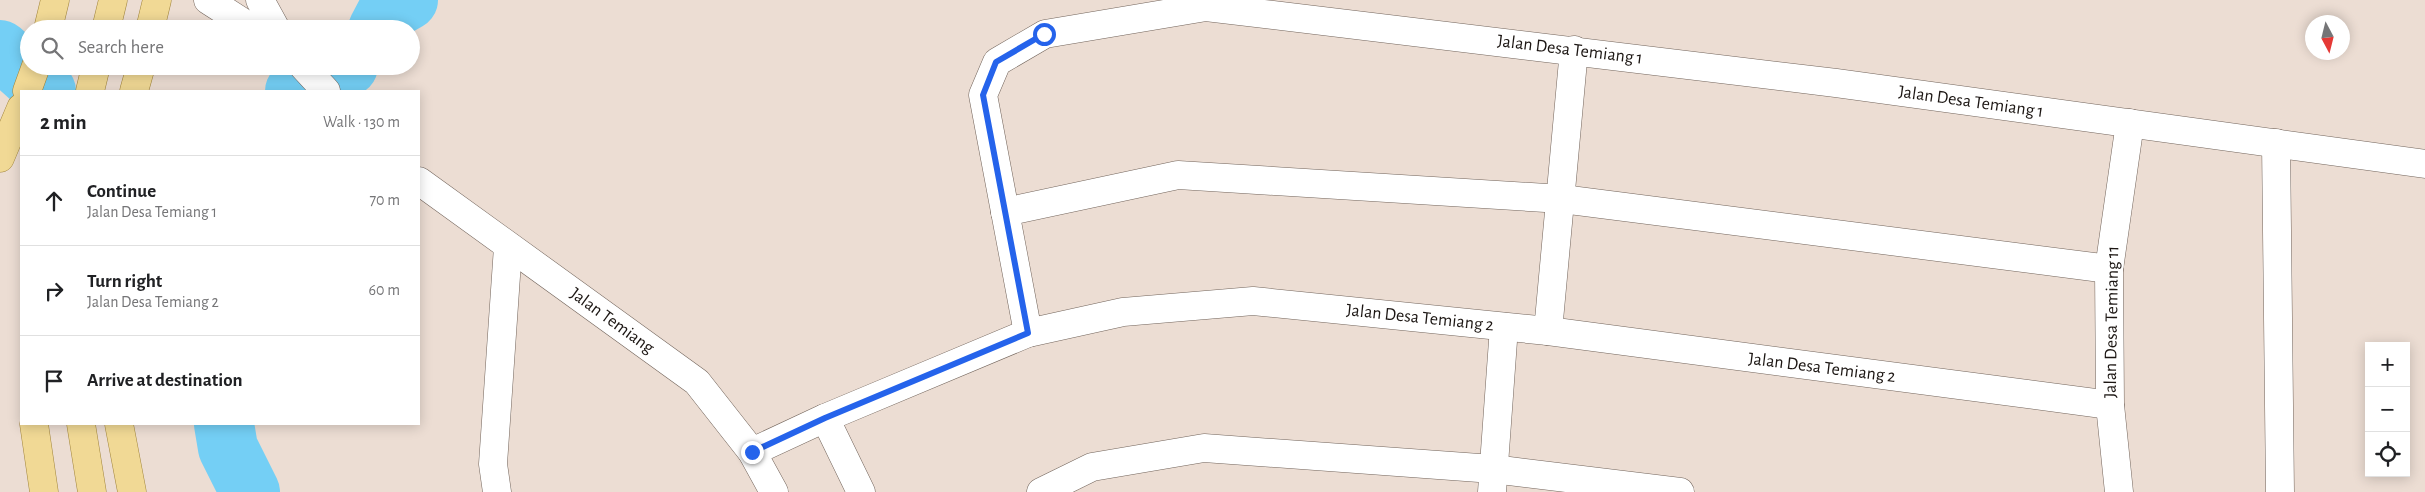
<!DOCTYPE html>
<meta charset="utf-8">
<style>
:root{--surface:#fff;--page:#f6f6f6;--text:#202124;--muted:#757577;--line:#e0e0e0}
body{margin:0;font-family:"Alegreya Sans",sans-serif;background:var(--page);color:var(--text)}
.controls{position:absolute;right:15px;bottom:15px;display:grid;overflow:hidden;border-radius:0px;box-shadow:0 2px 12px #0003}
.controls button{width:45px;height:45px;display:grid;place-items:center;padding:0;border:0;border-bottom:1px solid var(--line);background:var(--surface);color:var(--text);font:25px sans-serif}
.compass{position:absolute;left:2305px;top:15px;width:45px;height:45px;border-radius:50%;background:var(--surface);box-shadow:0 2px 12px #0003;rotate:173deg}
.stop{position:absolute;width:15px;height:15px;margin:-11px;border:4px solid #2563eb;border-radius:50%;background:#fff}
.stop.end{background:#2563eb;border-color:#fff;box-shadow:0 1px 5px #0008}
.list{margin:0;padding:0;list-style:none}
h2{display:flex;justify-content:space-between;align-items:center;height:65px;margin:0;padding:0 20px;font-size:21px}
h2 small{font-size:16px;font-weight:400;color:var(--muted)}
.list li{display:grid;grid-template-columns:32px 1fr auto;gap:15px;align-items:center;box-sizing:border-box;height:90px;padding:0 20px;border-top:1px solid var(--line)}
.list b{display:block;font-size:19px;white-space:nowrap}
.list p{margin:0;font-size:16px;white-space:nowrap;color:var(--muted)}
.list em{font-size:16px;font-style:normal;color:var(--muted)}
.icon{flex:none;width:28px;height:28px;fill:none;stroke:currentColor;stroke-width:2;stroke-linecap:round;stroke-linejoin:round}
.map{position:relative;flex:none;width:2425px;height:492px;overflow:hidden}
.search{position:absolute;background:var(--surface);box-shadow:0 2px 12px #0003;left:20px;top:20px;width:400px;height:55px;display:flex;align-items:center;gap:12px;box-sizing:border-box;padding:0 18px;border-radius:28px;color:var(--muted);font-size:19px}
.panel{position:absolute;background:var(--surface);box-shadow:0 2px 12px #0003;left:20px;top:90px;width:400px;height:335px;border-radius:0px}
.map>svg:first-child{display:block}
.lines{fill:none;stroke-linecap:round;stroke-linejoin:round}
.river{stroke:#74cff5;stroke-width:60}
.minor-casing{stroke:#72645b;stroke-width:29}
.major-casing{stroke:#a0843a;stroke-width:29}
.minor{stroke:#fff;stroke-width:28}
.major{stroke:#f1d995;stroke-width:28}
.route{stroke:#2563eb;stroke-width:6}
.labels{text-anchor:middle;dominant-baseline:central;stroke-width:4;stroke-linejoin:round;paint-order:stroke}
.street-label{font-size:18px;fill:#1c1613;stroke:#fff}
</style>
<div class="map">
<svg width="2425" height="492" viewBox="0 0 2425 492">
<rect width="100%" height="100%" fill="#ecddd3"/>
<g class="lines">
<g class="river">
<path d="M378,29l9,-17 21,-12"/>
<path d="M0,50l46,41"/>
<path d="M295,91l4,-4 49,-21"/>
<path d="M224,424l4,24 22,44"/>
</g>
<defs>
<g id="minor">
<path d="M208,0l45,29"/>
<path d="M260,0l16,29"/>
<path d="M303,66l23,25"/>
<path d="M2276,143l4,349"/>
<path d="M419,181l278,201 55,70 22,40"/>
<path d="M1005,212l173,-37 384,24 547,70"/>
<path d="M1548,331l26,-281"/>
<path d="M1028,333l-45,-238 14,-33 48,-28 161,-27 630,76 589,81"/>
<path d="M825,418l36,74"/>
<path d="M752,452l73,-34 203,-85 95,-21 130,-11 295,30 562,74"/>
<path d="M497,492l-4,-28 15,-217"/>
<path d="M1041,492l51,-25 112,-19 289,21 187,23"/>
<path d="M1492,492l12,-165"/>
<path d="M2119,492l-9,-87 -1,-136 21,-146"/>
</g>
<g id="major">
<path d="M48,29l7,-29"/>
<path d="M106,29l7,-29"/>
<path d="M150,29l7,-29"/>
<path d="M27,91l9,-25"/>
<path d="M90,91l6,-25"/>
<path d="M134,91l7,-25"/>
<path d="M0,158l21,-50"/>
<path d="M34,424l10,68"/>
<path d="M81,424l11,68"/>
<path d="M119,424l13,68"/>
</g>
</defs>
<use href="#minor" class="minor-casing"/>
<use href="#major" class="major-casing"/>
<use href="#minor" class="minor"/>
<use href="#major" class="major"/>
</g>
<g class="lines">
<path class="route" d="M752,452l73,-34 203,-85 -45,-238 13,-33 48,-28"/>
</g>
<g class="labels">
<g class="street-label">
<text transform="translate(1570 50) rotate(7)">Jalan Desa Temiang 1</text>
<text transform="translate(1971 102) rotate(8)">Jalan Desa Temiang 1</text>
<text transform="translate(1420 318) rotate(6)">Jalan Desa Temiang 2</text>
<text transform="translate(612 321) rotate(36)">Jalan Temiang</text>
<text transform="translate(2112 322) rotate(-89)">Jalan Desa Temiang 11</text>
<text transform="translate(1822 368) rotate(7)">Jalan Desa Temiang 2</text>
</g>
</g>
</svg>
<div class="controls">
<button>+</button>
<button>−</button>
<button><svg class="icon" aria-label="locate" viewBox="0 0 24 24"><circle cx="12" cy="12" r="6"/><path d="M12 2v4M12 18v4M2 12h4M18 12h4"/></svg></button>
</div>
<svg class="compass" viewBox="-18 -18 36 36"><path d="M0-13l5 13h-10z" fill="#e53935"/><path d="M0 13l5-13h-10z" fill="#757577"/></svg>
<div class="stop" style="left:1044px;top:34px"></div>
<div class="stop end" style="left:752px;top:452px"></div>
<div class="search"><svg class="icon" aria-label="search" viewBox="0 0 24 24"><circle cx="10" cy="10" r="6"/><path d="M15 15l6 6"/></svg>Search here</div>
<section class="panel">
<h2>2 min<small>Walk · 130 m</small></h2>
<ul class="list">
<li><svg class="icon" aria-label="ahead" viewBox="0 0 24 24"><path d="M12 20V5M6 11l6-6 6 6"/></svg><div><b>Continue</b><p>Jalan Desa Temiang 1</p></div><em>70 m</em></li>
<li><svg class="icon" aria-label="right" viewBox="0 0 24 24"><path d="M7 20v-9h11M14 6l5 5-5 5"/></svg><div><b>Turn right</b><p>Jalan Desa Temiang 2</p></div><em>60 m</em></li>
<li><svg class="icon" aria-label="arrive" viewBox="0 0 24 24"><path d="M6 21V4h12l-3 4 3 4H6"/></svg><div><b>Arrive at destination</b></div></li>
</ul>
</section>
</div>
